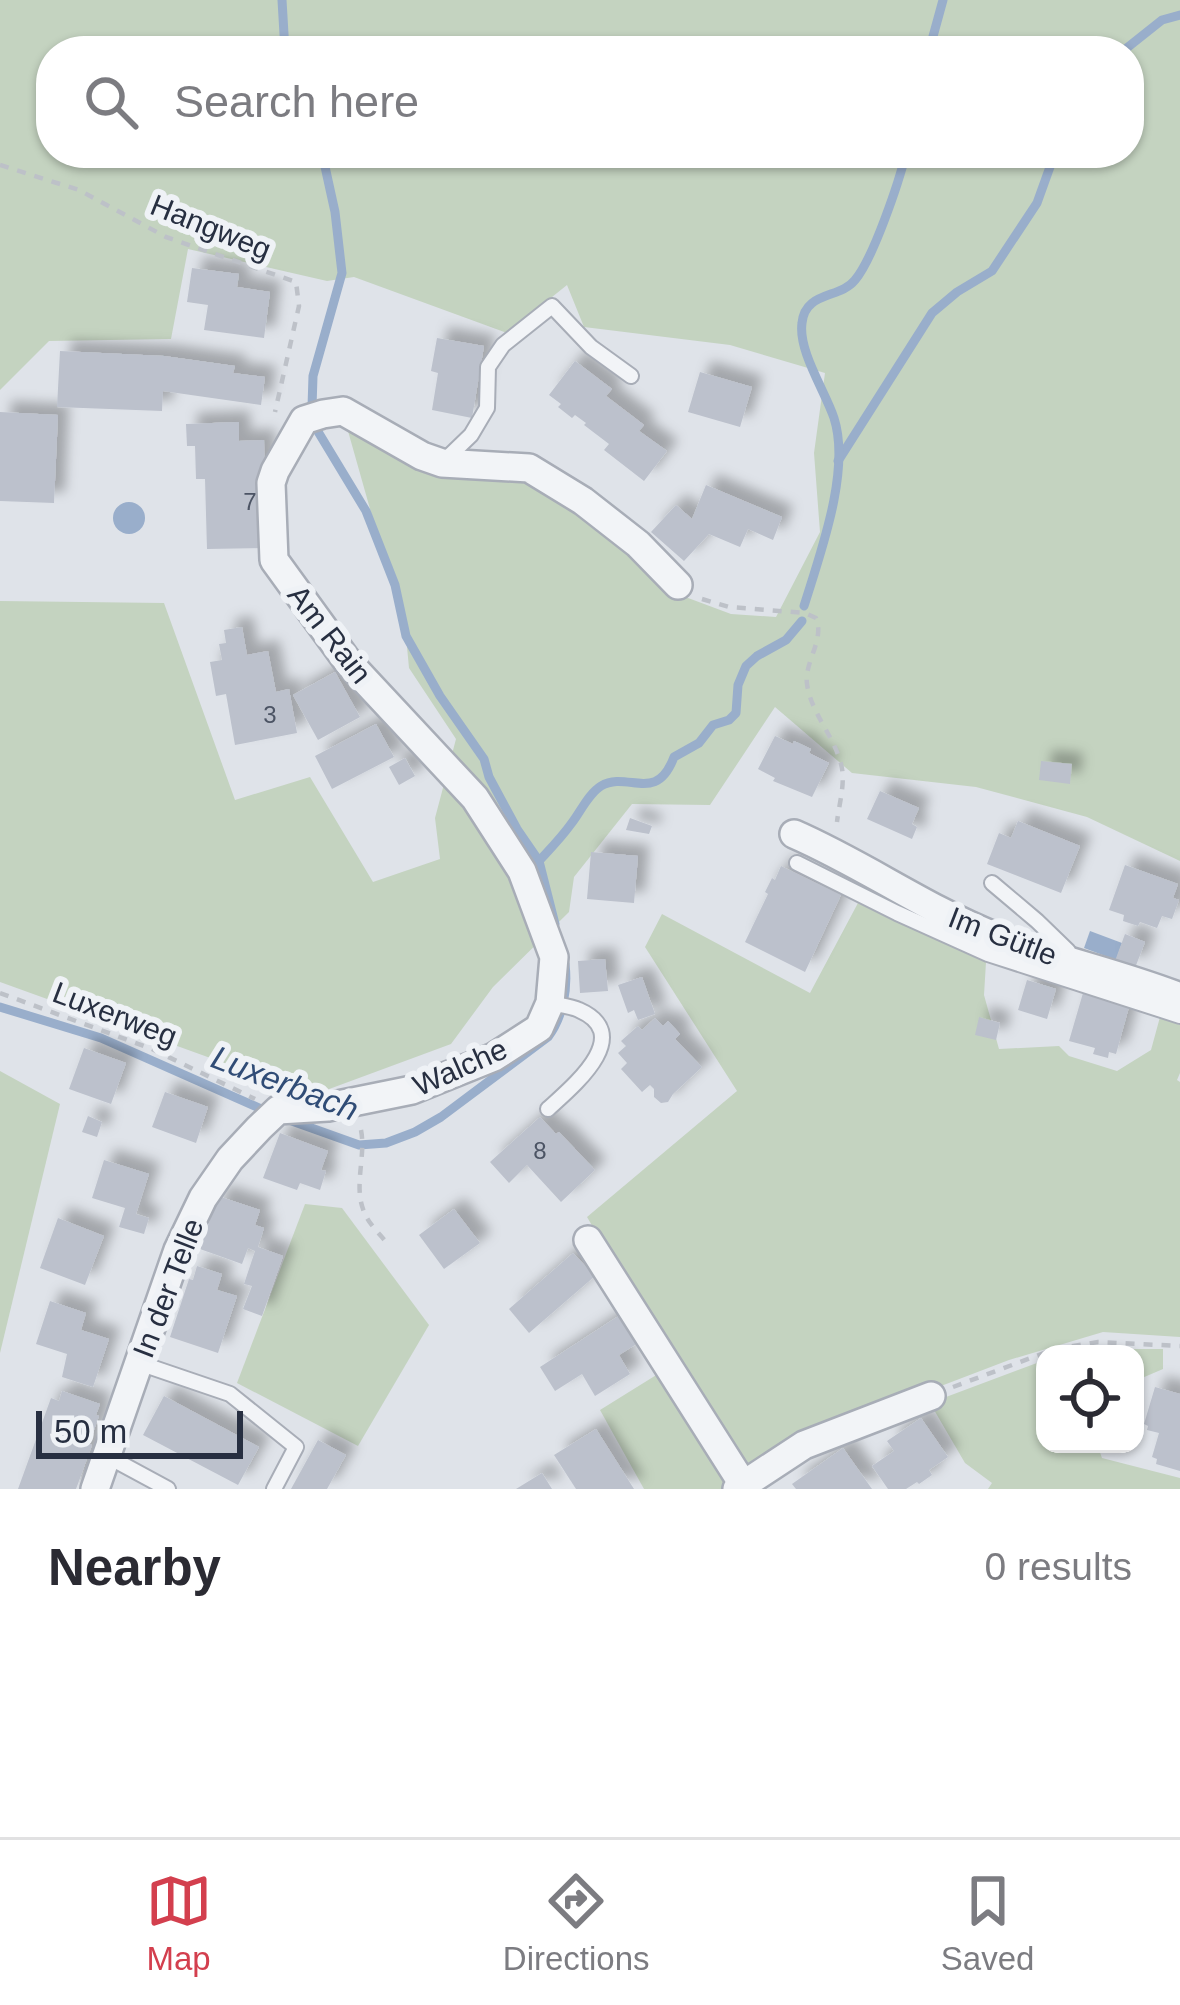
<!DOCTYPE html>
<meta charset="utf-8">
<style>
:root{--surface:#fff;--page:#f2f2f3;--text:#2b2b33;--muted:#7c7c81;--line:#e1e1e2;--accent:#d33f4e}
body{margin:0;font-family:Arial,sans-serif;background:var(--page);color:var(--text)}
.controls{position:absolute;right:36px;bottom:36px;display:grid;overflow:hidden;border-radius:24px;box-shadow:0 3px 9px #0004}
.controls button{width:108px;height:108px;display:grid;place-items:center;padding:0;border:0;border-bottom:3px solid var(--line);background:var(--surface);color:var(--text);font:60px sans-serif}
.scale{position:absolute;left:36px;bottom:30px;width:207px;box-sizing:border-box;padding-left:12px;border:6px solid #272f41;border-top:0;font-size:33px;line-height:42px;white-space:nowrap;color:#272f41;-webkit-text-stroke:9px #eff2f6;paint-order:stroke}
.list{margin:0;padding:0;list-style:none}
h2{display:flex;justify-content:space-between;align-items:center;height:156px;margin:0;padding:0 48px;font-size:51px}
h2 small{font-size:39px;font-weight:400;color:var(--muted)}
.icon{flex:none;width:66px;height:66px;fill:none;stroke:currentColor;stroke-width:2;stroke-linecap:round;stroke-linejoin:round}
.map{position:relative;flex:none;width:1180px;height:1489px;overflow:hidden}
.search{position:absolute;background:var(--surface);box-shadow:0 3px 9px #0004;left:36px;right:36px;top:36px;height:132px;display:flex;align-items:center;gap:30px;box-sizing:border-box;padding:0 42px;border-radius:48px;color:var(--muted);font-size:45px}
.sheet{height:348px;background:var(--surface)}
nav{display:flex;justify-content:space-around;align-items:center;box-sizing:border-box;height:168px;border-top:3px solid var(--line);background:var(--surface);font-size:33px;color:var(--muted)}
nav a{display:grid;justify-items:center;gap:6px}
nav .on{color:var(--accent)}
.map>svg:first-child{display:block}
.green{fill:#c4d3c0;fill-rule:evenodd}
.water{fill:#99aecb}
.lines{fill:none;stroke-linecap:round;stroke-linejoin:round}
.stream{stroke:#99aecb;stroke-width:9}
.building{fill:#bcc1cc;filter:url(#shadow)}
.lane-casing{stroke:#a8adb7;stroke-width:18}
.street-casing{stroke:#a8adb7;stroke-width:32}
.path{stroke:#bdc1c8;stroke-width:4.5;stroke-dasharray:9 9;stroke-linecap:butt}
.lane{stroke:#f2f4f7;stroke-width:14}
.street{stroke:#f2f4f7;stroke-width:27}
.labels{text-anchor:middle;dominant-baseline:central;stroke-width:12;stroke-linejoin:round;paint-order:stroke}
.number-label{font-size:24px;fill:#4c5464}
.street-label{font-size:30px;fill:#272f41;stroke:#eff2f6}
.water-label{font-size:33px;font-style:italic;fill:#304c76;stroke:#eff2f6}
</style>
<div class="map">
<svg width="1180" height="1489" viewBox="0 0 1180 1489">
<defs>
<filter id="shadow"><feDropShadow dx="11" dy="-11" stdDeviation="6" flood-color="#0004"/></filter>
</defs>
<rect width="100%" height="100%" fill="#dfe3e9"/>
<g class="green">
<path d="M0,0h1180v861l-93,-44 -111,-30 -124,-14 -77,-66 -65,98 -78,-1 -58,73 -5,35 -76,75 -42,57 -138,51 -313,-113v-381l164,2 71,197 75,-23 63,105 67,-23 -5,-41 21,-79 -47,-71 -3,-32 -60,-212 164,52 61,27 62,48 39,41 59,22 45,3 44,-85 -6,-79 11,-80 -95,-28 -146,-18 -17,-42 -60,48 -153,-56 -27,4 -139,-32 -17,90 -122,2 -49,49zM51,51h1078v102h-1078z"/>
<path d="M858,903l128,59 -2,33 15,54 60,-3 10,10 48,15 34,-21 9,-33 20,8v48l-3,7 3,2v255l-77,-5 -94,28 -102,39 -181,90h-82l-44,-79 74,-46 -87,-147 150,-126 -92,-144 17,-33 148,79z"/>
<path d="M0,1071l60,33 -60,249z"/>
<path d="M305,1204l37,4 87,117 -71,121 -121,-63z"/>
<path d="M1084,1349h79v20l-28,12v-27h-68z"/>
<path d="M1045,1360v84h52l5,14 78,20v11h-192l4,-6 -27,-20 -35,-60z"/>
</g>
<g class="water">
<circle cx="129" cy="518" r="16"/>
<path d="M1090,931l32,12 -6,17 -32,-12z"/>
</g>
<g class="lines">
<g class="stream">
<path d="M282,0l3,51"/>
<path d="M929,51l14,-51"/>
<path d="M1123,51l39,-31 18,-5"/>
<path d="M312,407l1,-31 29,-103 -7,-61 -13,-59"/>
<path d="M317,430l49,81 29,74 11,51 34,60 44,63 5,18 28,52 22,32"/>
<path d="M838,461l94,-148 25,-21 35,-21 45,-68 18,-50"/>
<path d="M804,606c16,-52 47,-135 30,-188 -9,-27 -36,-67 -32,-95 3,-32 38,-24 53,-43 18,-21 44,-98 51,-127"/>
<path d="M555,924l-16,-63c11,-12 22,-23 32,-37 9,-11 17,-30 30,-38 27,-16 55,19 73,-29l25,-14 14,-18 16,-5 7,-7 2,-28 8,-19 11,-10 29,-16 16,-19"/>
<path d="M0,1007l101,31 167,74"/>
<path d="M289,1120l70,25 27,-2 29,-11 26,-15 107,-80c15,-20 20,-48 17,-73"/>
</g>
</g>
<g class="building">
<path d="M192,268l47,6 -2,13 33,5 -6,46 -60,-8 4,-25 -21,-3z"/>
<path d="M437,338l47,8 -12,72 -40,-8 6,-37 -7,-2z"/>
<path d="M60,351l104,5 71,10 -2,7 32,4 -4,28 -98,-14 -1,20 -105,-4z"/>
<path d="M575,361l37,28 -6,7 38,29 -5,6 28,20 -23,30 -40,-31 5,-6 -25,-19 2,-2 -11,-8 -3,3 -14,-11 3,-3 -12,-9z"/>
<path d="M700,372l52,15 -12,40 -52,-15z"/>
<path d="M0,412l58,3 -4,88 -54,-2z"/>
<path d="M239,422v19l25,-1 2,108 -59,1 -2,-70h-9l-1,-33h-8l-1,-22z"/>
<path d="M706,485l76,32 -9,23 -25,-11 -8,18 -31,-13 -25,27 -33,-29 25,-27 16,14z"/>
<path d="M242,627l5,28 21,-4 8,41 13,-3 8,44 -62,12 -9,-51 -10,2 -6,-34 12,-2 -3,-16 7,-1 -2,-13z"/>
<path d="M335,672l25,45 -42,23 -25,-45z"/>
<path d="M376,724l18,33 -62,32 -17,-33z"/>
<path d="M775,736l18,8 1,-3 17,8 -2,4 20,10 -17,34 -39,-16 2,-3 -17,-9z"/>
<path d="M405,758l10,18 -16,9 -10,-18z"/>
<path d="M1041,761l31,3 -2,20 -31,-4z"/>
<path d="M880,791l39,17 -7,16 5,3 -5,12 -45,-20z"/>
<path d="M630,818l22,8 -3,8 -23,-4z"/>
<path d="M1018,821l62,25 -19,47 -74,-29 12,-31 12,5z"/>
<path d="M591,852l47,4 -4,47 -47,-4z"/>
<path d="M1125,865l53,19 -5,14 6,2 -7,19 -10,-3 -5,12 -17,-6 -2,4 -15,-5 1,-6 -15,-5z"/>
<path d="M781,866l60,29 -36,77 -60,-30 23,-48 -3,-2 7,-14 3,2z"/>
<path d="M1125,934l20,8 -10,26 -20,-7z"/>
<path d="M605,959l3,32 -28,2 -2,-32z"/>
<path d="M642,977l13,37 -17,6 -4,-10 -6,3 -10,-28z"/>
<path d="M1027,980l29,9 -9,30 -29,-9z"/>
<path d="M1083,993l46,14 -13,47 -7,-2 -1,6 -15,-4 2,-6 -26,-7z"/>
<path d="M979,1017l21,6 -4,17 -21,-5z"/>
<path d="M655,1018l8,8 5,-5 12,13 -5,5 27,28 -29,27 -5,8 -7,1 -7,-6v-8l-4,-4 -8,7 -21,-23 6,-6 -9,-10 8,-7 -5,-5 17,-15 4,4z"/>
<path d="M84,1048l42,15 -15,41 -42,-15z"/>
<path d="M165,1092l43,15 -12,36 -44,-16z"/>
<path d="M88,1116l14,6 -5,15 -15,-5z"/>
<path d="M540,1117l16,17 3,-2 36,38 -34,32 -34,-37 -18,18 -19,-21z"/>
<path d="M280,1133l48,18 -7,19 5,1 -6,19 -20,-7 -3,7 -34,-12z"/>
<path d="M104,1160l45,14 -13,40 13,4 -5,16 -25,-7 6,-19 -33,-10z"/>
<path d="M218,1196l42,14 -5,15 9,3 -6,19 25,9 -21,60 -19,-7 9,-23 -8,-2 11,-33 -7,-3 -6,16 -42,-15z"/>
<path d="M454,1209l26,34 -36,26 -25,-34z"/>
<path d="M58,1218l46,18 -19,49 -45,-17z"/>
<path d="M573,1253l22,23 -66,57 -20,-24z"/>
<path d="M197,1266l25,8 -5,16 20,6 -19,57 -48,-16 19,-58 4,1z"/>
<path d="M50,1301l36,12 -5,17 28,9 -16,48 -31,-10 5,-23 -31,-10z"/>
<path d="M620,1315l18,28 -19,12 11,19 -35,22 -13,-22 -27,17 -15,-24z"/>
<path d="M1155,1387l25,7v77l-24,-7 1,-5 -5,-2 7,-24 -12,-3 1,-4 -4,-2z"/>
<path d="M62,1391l38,13 -4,11 3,1 -10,28 3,1 -16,44h-58l33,-91 8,3z"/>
<path d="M164,1396l95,51 -21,38 -95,-50z"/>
<path d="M921,1418l27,39 -19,13 3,5 -13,9 -2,-2 -11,7h-18l-16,-23 22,-15 -7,-10z"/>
<path d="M596,1429l38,60h-58l-22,-34z"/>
<path d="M318,1440l28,15 -19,34h-36z"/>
<path d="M843,1448l29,41h-76l-4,-5z"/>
<path d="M542,1473l10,16h-36z"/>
</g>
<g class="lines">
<defs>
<g id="lane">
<path d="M442,463l29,-28 16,-27 1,-41 15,-22 49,-39 39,41 40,29"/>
<path d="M797,863l100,50 91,41 192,62"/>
<path d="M992,883l45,38 31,30 1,7"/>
<path d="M548,1109c24,-22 88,-74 31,-99 -8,-4 -20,-5 -29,-7"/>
<path d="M139,1363l91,31 66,53 -22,42"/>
<path d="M107,1456l61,33"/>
</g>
<g id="street">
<path d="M794,834c69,30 130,74 200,102 61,24 125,37 186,61"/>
<path d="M588,1240l158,249"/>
<path d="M95,1489l83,-239 25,-52 27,-39 29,-31 19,-18 50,-3 84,-17 82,-33 45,-29 11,-25 4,-46 -32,-86 -47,-73 -127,-136 -74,-102 -3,-77 4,-12 29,-51 19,-6 20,-3 79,45 20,7 87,5 54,33 55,43 40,41"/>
<path d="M737,1489l67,-44 127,-49"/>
</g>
</defs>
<use href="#lane" class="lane-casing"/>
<use href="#street" class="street-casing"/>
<g class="path">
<path d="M0,165l79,25 87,47 130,45 3,24 -24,106"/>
<path d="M702,599l27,8 76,6 11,5c9,22 -12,44 -9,66 4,29 27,52 34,80 5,18 -2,40 -4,58"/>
<path d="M0,993l152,56 103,50"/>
<path d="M361,1130c5,26 -7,54 2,79 4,13 15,23 23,33"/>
<path d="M953,1387l102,-38 43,-7 82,4"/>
</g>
<use href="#lane" class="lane"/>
<use href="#street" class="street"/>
</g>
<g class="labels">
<g class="number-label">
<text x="250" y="501">7</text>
<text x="270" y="714">3</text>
<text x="540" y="1150">8</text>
</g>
<g class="street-label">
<text transform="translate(211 227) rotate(22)">Hangweg</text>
<text transform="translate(330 634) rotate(52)">Am Rain</text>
<text transform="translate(1003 936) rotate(21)">Im Gütle</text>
<text transform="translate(115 1014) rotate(21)">Luxerweg</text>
<text transform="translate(460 1067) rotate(-24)">Walche</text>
<text transform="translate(168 1288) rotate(-69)">In der Telle</text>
</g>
<g class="water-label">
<text transform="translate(285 1083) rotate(21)">Luxerbach</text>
</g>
</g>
</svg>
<div class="controls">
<button><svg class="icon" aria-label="locate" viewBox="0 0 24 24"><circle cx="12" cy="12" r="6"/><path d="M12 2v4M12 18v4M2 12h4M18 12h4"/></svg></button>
</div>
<div class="scale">50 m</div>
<div class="search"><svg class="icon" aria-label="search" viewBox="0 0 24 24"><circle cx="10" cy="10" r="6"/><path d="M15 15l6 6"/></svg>Search here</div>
</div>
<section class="sheet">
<h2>Nearby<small>0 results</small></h2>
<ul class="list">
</ul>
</section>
<nav>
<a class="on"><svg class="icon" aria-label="map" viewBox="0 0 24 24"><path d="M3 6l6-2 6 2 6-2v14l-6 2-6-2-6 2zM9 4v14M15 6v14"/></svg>Map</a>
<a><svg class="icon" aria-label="directions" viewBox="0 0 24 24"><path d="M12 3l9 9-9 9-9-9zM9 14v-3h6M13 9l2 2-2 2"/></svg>Directions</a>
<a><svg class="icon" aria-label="saved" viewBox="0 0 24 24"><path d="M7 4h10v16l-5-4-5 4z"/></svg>Saved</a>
</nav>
